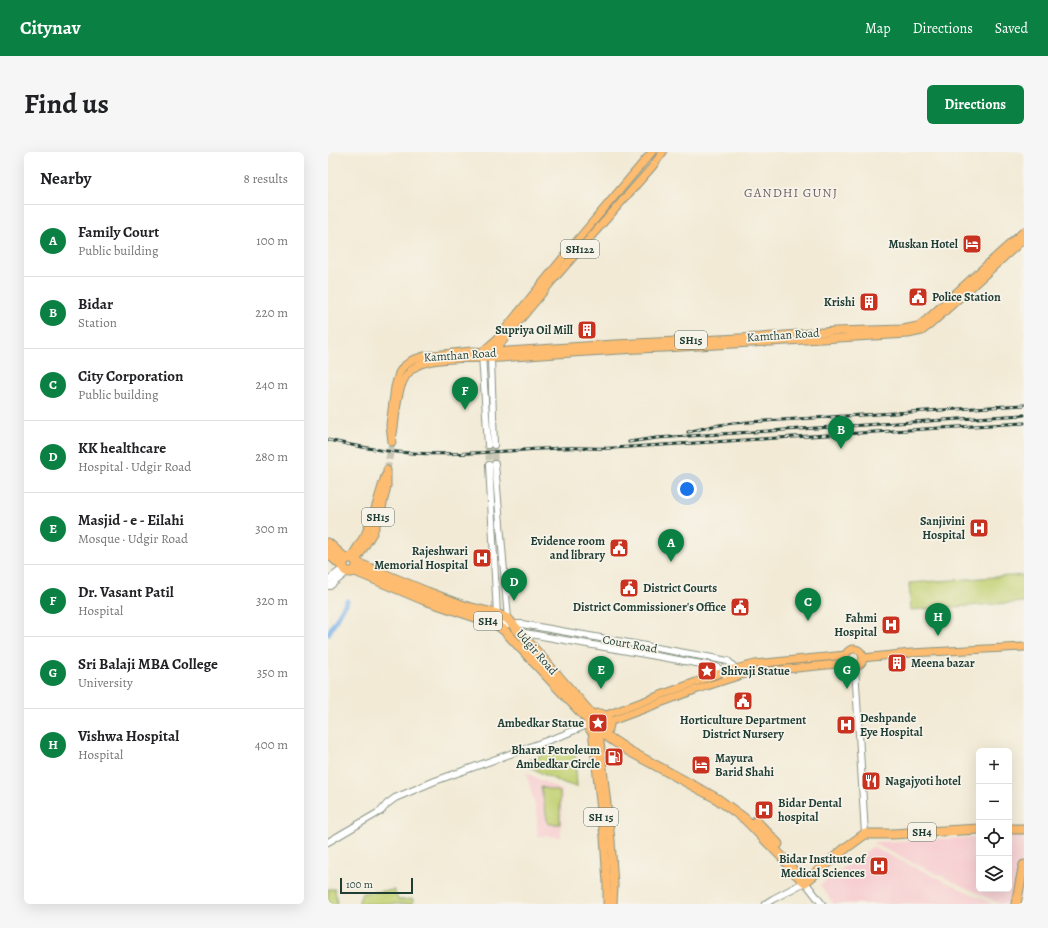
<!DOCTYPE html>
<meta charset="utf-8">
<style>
:root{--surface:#fff;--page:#f6f6f6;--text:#202124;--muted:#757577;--line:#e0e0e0;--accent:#0b8043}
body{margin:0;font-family:Alegreya,serif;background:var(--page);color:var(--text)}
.controls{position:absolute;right:12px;bottom:12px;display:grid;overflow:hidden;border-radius:6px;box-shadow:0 4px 16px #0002}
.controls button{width:36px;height:36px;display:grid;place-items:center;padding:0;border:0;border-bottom:1px solid var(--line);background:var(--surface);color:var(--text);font:20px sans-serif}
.scale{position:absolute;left:12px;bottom:10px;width:73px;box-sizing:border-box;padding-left:4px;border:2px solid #1f3d34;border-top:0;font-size:11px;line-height:14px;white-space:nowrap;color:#1f3d34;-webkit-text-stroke:3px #f7f3e8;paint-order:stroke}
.you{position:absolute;left:359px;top:337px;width:14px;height:14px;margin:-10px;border:3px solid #fff;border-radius:50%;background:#1a73e8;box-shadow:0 0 0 6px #1a73e833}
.badge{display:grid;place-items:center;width:26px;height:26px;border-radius:50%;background:var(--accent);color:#fff;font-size:13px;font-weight:700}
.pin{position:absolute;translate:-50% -33px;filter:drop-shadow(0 1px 2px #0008)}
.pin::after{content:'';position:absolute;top:21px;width:14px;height:12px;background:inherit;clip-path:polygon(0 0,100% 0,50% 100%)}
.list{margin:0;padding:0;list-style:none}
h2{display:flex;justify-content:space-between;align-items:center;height:52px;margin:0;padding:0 16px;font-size:17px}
h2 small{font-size:13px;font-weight:400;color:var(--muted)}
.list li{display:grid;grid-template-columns:26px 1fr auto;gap:12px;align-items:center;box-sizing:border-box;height:72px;padding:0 16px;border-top:1px solid var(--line)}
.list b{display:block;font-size:15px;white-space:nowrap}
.list p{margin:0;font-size:13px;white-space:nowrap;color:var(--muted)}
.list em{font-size:13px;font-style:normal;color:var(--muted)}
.icon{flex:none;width:22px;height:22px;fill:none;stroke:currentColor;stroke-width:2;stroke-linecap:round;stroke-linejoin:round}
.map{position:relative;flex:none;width:696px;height:752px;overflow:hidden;border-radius:6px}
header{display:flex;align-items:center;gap:24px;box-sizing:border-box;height:56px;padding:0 20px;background:var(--accent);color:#fff}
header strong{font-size:19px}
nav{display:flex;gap:22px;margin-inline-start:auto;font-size:14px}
.intro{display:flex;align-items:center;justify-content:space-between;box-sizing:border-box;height:96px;padding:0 24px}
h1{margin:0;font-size:28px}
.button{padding:10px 18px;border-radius:6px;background:var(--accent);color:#fff;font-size:14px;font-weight:700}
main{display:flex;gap:24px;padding:0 24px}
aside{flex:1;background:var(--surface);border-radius:6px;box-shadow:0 4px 16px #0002}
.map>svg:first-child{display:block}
.built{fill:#f7cfd2}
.green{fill:#c2d173;stroke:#708754}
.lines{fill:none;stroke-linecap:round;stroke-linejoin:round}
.canal{stroke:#7cb3ec;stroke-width:5}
.minor-tunnel{stroke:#c8c7b5;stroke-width:6;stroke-dasharray:6 3;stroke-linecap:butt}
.major-tunnel{stroke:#c8c7b5;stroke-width:7;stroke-dasharray:7 3.5;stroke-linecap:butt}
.minor-casing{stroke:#889484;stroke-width:8}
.major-casing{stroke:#889484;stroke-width:9}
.highway-casing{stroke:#889484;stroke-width:11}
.minor{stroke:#fff;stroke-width:6}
.major{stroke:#fdbc70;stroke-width:7}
.highway{stroke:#fdbc70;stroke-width:9}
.rail-casing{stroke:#1f3d34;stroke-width:3}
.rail{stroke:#f7f3e8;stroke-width:1.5;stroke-dasharray:4.5;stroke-linecap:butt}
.labels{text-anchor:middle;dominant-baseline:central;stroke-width:3.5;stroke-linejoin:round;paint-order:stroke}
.shield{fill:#f7f3e8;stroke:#60746a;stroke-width:1}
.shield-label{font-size:11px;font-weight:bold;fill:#1f3d34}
.poi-label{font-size:12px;font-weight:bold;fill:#1f3d34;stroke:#f7f3e8;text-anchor:end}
.street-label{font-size:12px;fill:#1f3d34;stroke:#f7f3e8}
.neighbourhood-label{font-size:13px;letter-spacing:1px;fill:#6b6168;stroke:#f7f3e8}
</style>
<header>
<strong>Citynav</strong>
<nav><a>Map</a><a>Directions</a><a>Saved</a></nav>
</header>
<div class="intro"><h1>Find us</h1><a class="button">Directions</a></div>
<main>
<aside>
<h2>Nearby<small>8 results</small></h2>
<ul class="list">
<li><span class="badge">A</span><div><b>Family Court</b><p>Public building</p></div><em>100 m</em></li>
<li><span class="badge">B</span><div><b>Bidar</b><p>Station</p></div><em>220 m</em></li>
<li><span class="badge">C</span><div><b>City Corporation</b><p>Public building</p></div><em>240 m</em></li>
<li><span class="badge">D</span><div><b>KK healthcare</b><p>Hospital · Udgir Road</p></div><em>280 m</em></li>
<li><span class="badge">E</span><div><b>Masjid - e - Eilahi</b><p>Mosque · Udgir Road</p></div><em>300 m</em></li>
<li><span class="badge">F</span><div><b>Dr. Vasant Patil</b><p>Hospital</p></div><em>320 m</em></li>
<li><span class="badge">G</span><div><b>Sri Balaji MBA College</b><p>University</p></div><em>350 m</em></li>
<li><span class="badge">H</span><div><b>Vishwa Hospital</b><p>Hospital</p></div><em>400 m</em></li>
</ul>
</aside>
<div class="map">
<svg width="696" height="752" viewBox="0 0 696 752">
<rect width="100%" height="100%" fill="#f7f3e8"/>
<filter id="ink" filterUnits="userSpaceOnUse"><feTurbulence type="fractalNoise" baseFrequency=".025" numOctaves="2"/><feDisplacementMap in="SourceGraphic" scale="8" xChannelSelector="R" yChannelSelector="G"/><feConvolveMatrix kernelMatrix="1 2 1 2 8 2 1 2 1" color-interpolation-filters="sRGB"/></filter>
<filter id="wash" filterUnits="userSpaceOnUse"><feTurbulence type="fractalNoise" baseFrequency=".012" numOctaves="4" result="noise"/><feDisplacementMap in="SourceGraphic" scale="16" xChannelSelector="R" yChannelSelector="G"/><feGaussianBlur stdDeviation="0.9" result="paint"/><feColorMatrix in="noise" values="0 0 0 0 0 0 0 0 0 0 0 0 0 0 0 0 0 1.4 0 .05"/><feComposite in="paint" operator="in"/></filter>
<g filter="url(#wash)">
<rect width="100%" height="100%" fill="#f2ead5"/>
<g class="built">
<path d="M198,620l16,9 20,9 -1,47 -24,-1v-22z"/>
<path d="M681,683h10l5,4v16l-6,15 -9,34h-9l-128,-61 5,-1 102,-5v52h30z"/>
<path d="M544,695l121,57h-159l-14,-19z"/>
</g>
<g class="green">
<path d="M696,423v27l-113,8 -2,-27z"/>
<path d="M232,596l2,5 13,-2 2,36h-1c-19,-6 -33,-12 -50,-23l-1,-2z"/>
<path d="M213,635l19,5v32h-12z"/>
<path d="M0,737h7l2,15h-9z"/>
<path d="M66,738l4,10 15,-1v5h-55l4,-11z"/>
</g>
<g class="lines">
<path class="canal" d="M0,482l19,-33"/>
</g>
</g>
<g filter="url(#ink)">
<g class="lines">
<g class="minor-tunnel">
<path d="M160,293l1,20"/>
<path d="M166,293l1,19"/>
</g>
<path class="major-tunnel" d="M59,318l5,-28"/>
<defs>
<g id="minor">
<path d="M154,203l6,90"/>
<path d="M163,207l3,86"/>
<path d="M167,312l13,155"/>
<path d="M161,313l8,149"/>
<path d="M0,428l16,-12"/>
<path d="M0,434h2l17,-14"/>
<path d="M168,472h26l185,33 21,4 10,10"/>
<path d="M191,480l194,34 4,1 9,8"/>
<path d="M527,515l10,167"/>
<path d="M0,690l53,-31 6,-7 8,-6 40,-17 128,-46 26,-11"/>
<path d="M437,752l8,-5 32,-17 17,22"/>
</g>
<g id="major">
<path d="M154,200l15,-13 78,-96 77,-91"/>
<path d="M164,203l1,-3 9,-10 51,-62 99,-113 11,-15"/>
<path d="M65,282c4,-21 2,-54 22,-67 16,-11 65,-8 86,-9 54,-4 108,-8 163,-10 81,-5 162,-10 244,-14l14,-3 8,-6 94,-86"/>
<path d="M64,290l-2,-17 5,-38 4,-14 4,-6 9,-7 12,-4 47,-5 22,1 122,-8 145,-7 75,-6 68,-2 15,-3 8,-6 98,-89"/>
<path d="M23,405l14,-22 10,-26 10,-33"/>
<path d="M28,409l17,-28 9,-25 5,-22v-16"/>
<circle cx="526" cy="506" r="9"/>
<path d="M535,506l48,-5 113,-6"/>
<path d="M276,564l119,-44 32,-8 91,-9"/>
<path d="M281,570l86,-32 46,-15 16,-3 90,-9"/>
<path d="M264,578l12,107 3,47v20"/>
<path d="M271,581l12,107 3,45 -1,19"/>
</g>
<g id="highway">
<path d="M0,391l18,16"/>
<path d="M0,401l14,13"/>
<circle cx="22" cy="413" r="7"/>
<path d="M29,411l70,29 37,14 33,8 11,5 85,97"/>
<path d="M27,419l67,28 74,25 9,7 84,90"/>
<circle cx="271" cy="572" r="10"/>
<path d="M274,581l27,18 87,47 14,10 15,11 39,40 11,14 10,9"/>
<path d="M428,669l22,23"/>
<path d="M681,677h15"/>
<path d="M477,730l42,-35 18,-13h27l87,-5"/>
<path d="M688,752l7,-36 1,-3"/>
</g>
</defs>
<use href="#minor" class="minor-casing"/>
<use href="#major" class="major-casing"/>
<use href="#highway" class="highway-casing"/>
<use href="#minor" class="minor"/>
<use href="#major" class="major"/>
<use href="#highway" class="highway"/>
<defs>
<g id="rail">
<path d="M360,280l25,-6 20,-3 291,-18"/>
<path d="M0,288c23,5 45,10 69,12 55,5 109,-2 164,-4 17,-1 35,1 52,0l411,-25"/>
<path d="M301,290l27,-4 368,-23"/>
</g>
</defs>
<use href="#rail" class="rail-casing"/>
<use href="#rail" class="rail"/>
</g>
</g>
<defs>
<symbol id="hotel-square" viewBox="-11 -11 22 22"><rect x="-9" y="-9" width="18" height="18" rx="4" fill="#c8321e" stroke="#f7f3e8"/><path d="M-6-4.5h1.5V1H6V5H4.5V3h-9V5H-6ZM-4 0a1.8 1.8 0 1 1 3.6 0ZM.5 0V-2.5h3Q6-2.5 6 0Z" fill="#fff"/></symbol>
<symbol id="civic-square" viewBox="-11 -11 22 22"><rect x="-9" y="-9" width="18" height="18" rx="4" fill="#c8321e" stroke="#f7f3e8"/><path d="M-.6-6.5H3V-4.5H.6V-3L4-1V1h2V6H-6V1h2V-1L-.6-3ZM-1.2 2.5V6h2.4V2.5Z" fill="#fff"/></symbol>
<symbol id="building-square" viewBox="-11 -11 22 22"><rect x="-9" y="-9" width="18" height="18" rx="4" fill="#c8321e" stroke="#f7f3e8"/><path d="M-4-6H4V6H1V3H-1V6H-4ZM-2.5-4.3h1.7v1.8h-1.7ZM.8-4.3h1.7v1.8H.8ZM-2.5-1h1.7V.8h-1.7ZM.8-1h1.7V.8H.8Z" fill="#fff"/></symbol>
<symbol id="hospital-square" viewBox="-11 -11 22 22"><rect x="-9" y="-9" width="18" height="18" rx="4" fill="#c8321e" stroke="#f7f3e8"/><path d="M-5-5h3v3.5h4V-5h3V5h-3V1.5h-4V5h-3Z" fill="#fff"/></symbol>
<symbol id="sight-square" viewBox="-11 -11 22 22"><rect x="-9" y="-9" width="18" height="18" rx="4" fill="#c8321e" stroke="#f7f3e8"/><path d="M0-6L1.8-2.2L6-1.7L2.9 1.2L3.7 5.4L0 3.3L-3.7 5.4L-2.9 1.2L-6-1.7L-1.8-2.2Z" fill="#fff"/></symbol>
<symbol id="fuel-square" viewBox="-11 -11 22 22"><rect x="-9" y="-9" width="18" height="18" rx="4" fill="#c8321e" stroke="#f7f3e8"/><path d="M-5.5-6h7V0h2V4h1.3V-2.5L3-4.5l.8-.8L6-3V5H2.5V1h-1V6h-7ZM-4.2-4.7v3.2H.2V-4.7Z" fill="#fff"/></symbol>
<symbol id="restaurant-square" viewBox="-11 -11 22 22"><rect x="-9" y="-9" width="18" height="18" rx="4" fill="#c8321e" stroke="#f7f3e8"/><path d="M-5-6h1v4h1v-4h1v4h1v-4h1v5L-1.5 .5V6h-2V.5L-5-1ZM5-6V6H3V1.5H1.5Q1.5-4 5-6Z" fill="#fff"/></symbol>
</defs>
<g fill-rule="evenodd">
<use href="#hotel-square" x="633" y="81" width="22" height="22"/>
<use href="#civic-square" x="579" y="134" width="22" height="22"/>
<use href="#building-square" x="530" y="139" width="22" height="22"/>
<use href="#building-square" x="248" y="167" width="22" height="22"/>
<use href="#hospital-square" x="640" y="365" width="22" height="22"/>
<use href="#civic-square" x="280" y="385" width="22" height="22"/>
<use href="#hospital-square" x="143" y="395" width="22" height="22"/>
<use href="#civic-square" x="290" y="425" width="22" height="22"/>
<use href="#civic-square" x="401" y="444" width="22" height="22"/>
<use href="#hospital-square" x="552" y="462" width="22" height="22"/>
<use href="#building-square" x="558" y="500" width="22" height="22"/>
<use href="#sight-square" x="368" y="508" width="22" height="22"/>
<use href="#civic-square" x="404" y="538" width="22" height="22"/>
<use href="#sight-square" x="259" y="560" width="22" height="22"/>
<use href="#hospital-square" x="507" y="562" width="22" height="22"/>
<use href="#fuel-square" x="275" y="594" width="22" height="22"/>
<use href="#hotel-square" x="362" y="602" width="22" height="22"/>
<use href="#restaurant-square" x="532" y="618" width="22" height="22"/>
<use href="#hospital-square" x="425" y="647" width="22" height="22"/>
<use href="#hospital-square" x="540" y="703" width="22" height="22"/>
</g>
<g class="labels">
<g class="shield">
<rect x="233" y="88" width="38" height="18" rx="3"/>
<rect x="347" y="179" width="32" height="18" rx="3"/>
<rect x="34" y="356" width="32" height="18" rx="3"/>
<rect x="146" y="460" width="28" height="18" rx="3"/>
<rect x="256" y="656" width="34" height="18" rx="3"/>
<rect x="580" y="671" width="28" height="18" rx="3"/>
</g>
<g class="shield-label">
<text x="252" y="97">SH122</text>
<text x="363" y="188">SH15</text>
<text x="50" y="365">SH15</text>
<text x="160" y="469">SH4</text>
<text x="273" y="665">SH 15</text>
<text x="594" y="680">SH4</text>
</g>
<g class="poi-label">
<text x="630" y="92">Muskan Hotel</text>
<text x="604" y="145" text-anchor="start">Police Station</text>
<text x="527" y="150">Krishi</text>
<text x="245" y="178">Supriya Oil Mill</text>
<text x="637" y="369">Sanjivini<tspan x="637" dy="14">Hospital</tspan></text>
<text x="277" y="389">Evidence room<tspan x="277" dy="14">and library</tspan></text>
<text x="140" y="399">Rajeshwari<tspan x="140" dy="14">Memorial Hospital</tspan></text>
<text x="315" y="436" text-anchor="start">District Courts</text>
<text x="398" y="455">District Commissioner's Office</text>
<text x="549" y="466">Fahmi<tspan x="549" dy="14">Hospital</tspan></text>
<text x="583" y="511" text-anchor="start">Meena bazar</text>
<text x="393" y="519" text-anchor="start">Shivaji Statue</text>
<text x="532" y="566" text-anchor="start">Deshpande<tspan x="532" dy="14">Eye Hospital</tspan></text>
<text x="415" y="568" text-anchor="middle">Horticulture Department<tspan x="415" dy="14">District Nursery</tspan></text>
<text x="256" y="571">Ambedkar Statue</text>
<text x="272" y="598">Bharat Petroleum<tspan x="272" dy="14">Ambedkar Circle</tspan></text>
<text x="387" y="606" text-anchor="start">Mayura<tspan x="387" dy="14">Barid Shahi</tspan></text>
<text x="557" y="629" text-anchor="start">Nagajyoti hotel</text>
<text x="450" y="651" text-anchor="start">Bidar Dental<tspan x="450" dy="14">hospital</tspan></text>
<text x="537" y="707">Bidar Institute of<tspan x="537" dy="14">Medical Sciences</tspan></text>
</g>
<g class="street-label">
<text transform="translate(455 183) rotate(-4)">Kamthan Road</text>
<text transform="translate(132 203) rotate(-4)">Kamthan Road</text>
<text transform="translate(302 492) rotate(10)">Court Road</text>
<text transform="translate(209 500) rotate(49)">Udgir Road</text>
</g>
<g class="neighbourhood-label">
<text x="463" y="40">GANDHI GUNJ</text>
</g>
</g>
</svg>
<div class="controls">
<button>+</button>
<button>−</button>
<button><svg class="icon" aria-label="locate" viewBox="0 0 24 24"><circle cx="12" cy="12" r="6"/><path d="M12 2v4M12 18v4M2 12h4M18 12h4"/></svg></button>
<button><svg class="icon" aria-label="layers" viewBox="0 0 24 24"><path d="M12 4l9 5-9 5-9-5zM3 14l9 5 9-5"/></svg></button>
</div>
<div class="scale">100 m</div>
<div class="you"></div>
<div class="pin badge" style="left:343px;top:410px">A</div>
<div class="pin badge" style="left:513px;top:297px">B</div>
<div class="pin badge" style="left:480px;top:469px">C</div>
<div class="pin badge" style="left:186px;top:449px">D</div>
<div class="pin badge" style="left:273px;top:537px">E</div>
<div class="pin badge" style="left:137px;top:258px">F</div>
<div class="pin badge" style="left:519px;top:537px">G</div>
<div class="pin badge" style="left:610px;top:484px">H</div>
</div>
</main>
